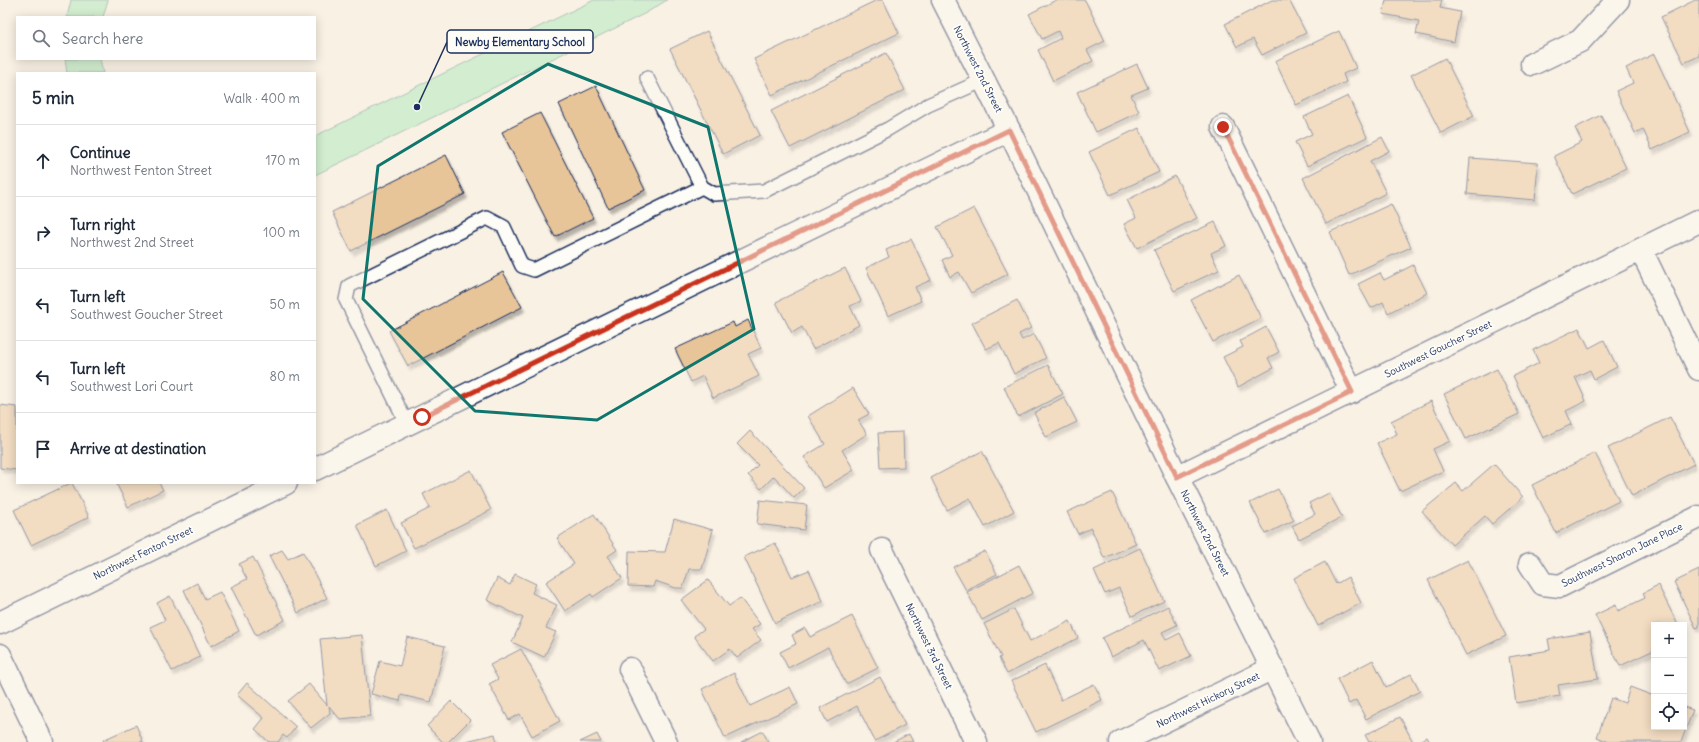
<!DOCTYPE html>
<meta charset="utf-8">
<style>
:root{--surface:#fff;--page:#f2f2f3;--text:#1f2937;--muted:#747a83;--line:#e0e1e3}
body{margin:0;font-family:Delius,sans-serif;background:var(--page);color:var(--text)}
.controls{position:absolute;right:12px;bottom:12px;display:grid;overflow:hidden;border-radius:0px;box-shadow:0 2px 10px #0003}
.controls button{width:36px;height:36px;display:grid;place-items:center;padding:0;border:0;border-bottom:1px solid var(--line);background:var(--surface);color:var(--text);font:20px sans-serif}
.stop{position:absolute;width:12px;height:12px;margin:-9px;border:3px solid #c8321e;border-radius:50%;background:#fff}
.stop.end{background:#c8321e;border-color:#fff;box-shadow:0 1px 4px #0008}
.list{margin:0;padding:0;list-style:none}
h2{display:flex;justify-content:space-between;align-items:center;height:52px;margin:0;padding:0 16px;font-size:17px}
h2 small{font-size:13px;font-weight:400;color:var(--muted)}
.list li{display:grid;grid-template-columns:26px 1fr auto;gap:12px;align-items:center;box-sizing:border-box;height:72px;padding:0 16px;border-top:1px solid var(--line)}
.list b{display:block;font-size:15px;white-space:nowrap}
.list p{margin:0;font-size:13px;white-space:nowrap;color:var(--muted)}
.list em{font-size:13px;font-style:normal;color:var(--muted)}
.icon{flex:none;width:22px;height:22px;fill:none;stroke:currentColor;stroke-width:2;stroke-linecap:round;stroke-linejoin:round}
.map{position:relative;flex:none;width:1699px;height:742px;overflow:hidden}
.search{position:absolute;background:var(--surface);box-shadow:0 2px 10px #0003;left:16px;top:16px;width:300px;height:44px;display:flex;align-items:center;gap:10px;box-sizing:border-box;padding:0 14px;border-radius:0px;color:var(--muted);font-size:15px}
.panel{position:absolute;background:var(--surface);box-shadow:0 2px 10px #0003;left:16px;top:72px;width:300px;height:412px;border-radius:0px}
.map>svg:first-child{display:block}
.green{fill:#a2e9b6;stroke:#5e8c8a}
.building{fill:#e8c499;stroke:#1b2f5e;filter:url(#shadow)}
.lines{fill:none;stroke-linecap:round;stroke-linejoin:round}
.lane-casing{stroke:#1b2f5e;stroke-width:16}
.street-casing{stroke:#1b2f5e;stroke-width:25}
.secondary-casing{stroke:#1b2f5e;stroke-width:25}
.lane{stroke:#fdfcf7;stroke-width:13}
.street{stroke:#fdfcf7;stroke-width:22}
.secondary{stroke:#fdfcf7;stroke-width:22}
.route{stroke:#c8321e;stroke-width:5}
.marked{fill:none;stroke:#0f766e;stroke-width:3;stroke-linejoin:round}
.labels{text-anchor:middle;dominant-baseline:central;stroke-width:3.5;stroke-linejoin:round;paint-order:stroke}
.street-label{font-size:10px;fill:#1b2f5e;stroke:#fdfcf7}
.leader{fill:none;stroke:#1b2f5e;stroke-width:1.5}
.callout-dot{fill:#1b2f5e;stroke:#fdfcf7;stroke-width:1.5}
.callout{fill:#fdfcf7;stroke:#1b2f5e;stroke-width:1.5}
.callout-label{font-size:11px;text-anchor:middle;font-weight:bold;fill:#1b2f5e}
</style>
<div class="map">
<svg width="1699" height="742" viewBox="0 0 1699 742">
<defs>
<filter id="shadow"><feDropShadow dx="2.5" dy="4.5" stdDeviation="1" flood-color="#0004"/></filter>
</defs>
<rect width="100%" height="100%" fill="#f9f1e4"/>
<filter id="ink" filterUnits="userSpaceOnUse"><feTurbulence type="fractalNoise" baseFrequency=".025" numOctaves="2"/><feDisplacementMap in="SourceGraphic" scale="8" xChannelSelector="R" yChannelSelector="G"/><feConvolveMatrix kernelMatrix="1 2 1 2 8 2 1 2 1" color-interpolation-filters="sRGB"/></filter>
<g filter="url(#ink)">
<g class="green">
<path d="M71,0h37l-5,17h-36z"/>
<path d="M594,0h73l-21,13 -331,162v-39z"/>
<path d="M65,59h35l3,14h-36z"/>
</g>
<g class="building">
<path d="M877,0h6l16,33 -127,62 -18,-36z"/>
<path d="M1056,0h29l20,41 -18,9 6,11 -40,20 -15,-31 23,-12 -3,-7 -16,8 -13,-25z"/>
<path d="M1272,0h17l17,33 -44,22 -9,-16 -16,8 -12,-23z"/>
<path d="M1386,0h56l-2,8 20,4 -6,30 -38,-8 3,-13 -36,-7z"/>
<path d="M1695,0h4v56l-15,7 -23,-46z"/>
<path d="M707,31l53,104 -37,19 -53,-105z"/>
<path d="M1339,31l17,37 -13,6 3,8 -50,23 -21,-44z"/>
<path d="M886,53l19,37 -115,58 -19,-37z"/>
<path d="M1654,54l36,78 -38,18 -9,-21 -8,4 -19,-42 17,-8 -7,-15z"/>
<path d="M1445,58l29,58 -33,17 -30,-58z"/>
<path d="M1137,64l11,24 -17,7 8,17 -43,20 -19,-40z"/>
<path d="M596,86l49,104 -37,18 -49,-104z"/>
<path d="M1348,96l19,41 -60,29 -12,-24 17,-8 -8,-17z"/>
<path d="M540,113l53,105 -38,19 -53,-105z"/>
<path d="M1601,115l25,53 -54,26 -18,-38 28,-14 -7,-14z"/>
<path d="M1139,128l20,44 -49,23 -21,-43z"/>
<path d="M1382,137l7,14 -19,10 16,32 -60,31 -23,-46z"/>
<path d="M446,155l19,39 -114,57 -19,-39z"/>
<path d="M1470,158l68,5 -3,37 -68,-6z"/>
<path d="M1175,176l22,42 -60,30 -13,-24 12,-6 -9,-18z"/>
<path d="M1391,204l20,43 -62,28 -19,-43z"/>
<path d="M974,208l34,66 -37,19 -12,-21 -9,5 -8,-17 10,-5 -15,-28z"/>
<path d="M1215,222l11,24 -15,7 8,17 -45,21 -20,-41z"/>
<path d="M911,239l20,41 -16,7 6,14 -33,15 -22,-48 23,-11 -3,-7z"/>
<path d="M1413,265l14,28 -39,20 -5,-11 -12,6 -13,-24 22,-11 4,7z"/>
<path d="M845,268l16,33 -11,5 9,19 -46,24 -11,-22 -10,6 -16,-31z"/>
<path d="M503,272l19,35 -114,59 -19,-35z"/>
<path d="M1239,275l22,43 -48,24 -22,-42z"/>
<path d="M1017,300l14,28 -12,6 3,6 12,-6 12,24 -32,16 -15,-31 -13,6 -14,-26z"/>
<path d="M748,320l13,28 -13,6 11,22 -46,22 -10,-22 -12,6 -16,-33 58,-27 2,5z"/>
<path d="M1266,327l13,25 -11,6 5,10 -35,19 -15,-30 20,-10 -3,-6z"/>
<path d="M1579,328l10,20 15,-8 13,27 -23,12 -4,-9 -15,7 11,24 -20,10 6,13 -29,14 -30,-62 26,-13 -6,-13z"/>
<path d="M1048,365l15,29 -45,23 -14,-30z"/>
<path d="M1497,369l22,45 -53,25 -22,-45z"/>
<path d="M853,388l16,26 -11,6 9,14 -25,16 12,20 -30,18 -20,-31 21,-13 -17,-28z"/>
<path d="M1064,397l13,25 -31,15 -12,-24z"/>
<path d="M1431,401l19,40 -17,8 10,22 -43,20 -23,-48 20,-9 -6,-13z"/>
<path d="M0,405l17,2v63l-17,-2z"/>
<path d="M1670,417l24,47 -62,32 -24,-48z"/>
<path d="M750,431l54,57 -10,10 -20,-22 -13,13 -13,-14 10,-10 -21,-21z"/>
<path d="M903,432l1,35 -24,1 -2,-35z"/>
<path d="M982,451l32,60 -29,16 -15,-29 -23,12 -16,-32z"/>
<path d="M1595,453l24,48 -63,32 -24,-48z"/>
<path d="M1494,464l29,33 -31,27 -7,-8 -33,29 -30,-34 34,-28 7,8z"/>
<path d="M471,470l20,40 -77,38 -13,-25 29,-15 -7,-14z"/>
<path d="M71,483h1l17,34 -58,28 -17,-35z"/>
<path d="M116,483h43l4,7 -35,17z"/>
<path d="M1278,489l16,31 -28,14 -16,-31z"/>
<path d="M1112,492l24,52 -32,14 -13,-30 -13,6 -11,-22z"/>
<path d="M1329,493l13,24 -43,22 -7,-13 23,-12 -6,-11z"/>
<path d="M760,500l47,5 -3,25 -47,-6z"/>
<path d="M387,510l19,41 -30,15 -19,-41z"/>
<path d="M594,514l23,36 -9,6 14,22 -29,19 -2,-3 -26,17 -19,-29 28,-18 -17,-26z"/>
<path d="M674,519l39,11 -11,39h-13l-6,19h-7l-21,-7 -2,6 -25,-1 1,-35 36,1z"/>
<path d="M775,543l17,34 17,-7 14,31 -48,22 -31,-66z"/>
<path d="M1140,548l24,53 -32,15 -13,-28 -14,6 -11,-24z"/>
<path d="M282,550l6,9 15,-7 24,46 -29,15 -29,-57z"/>
<path d="M985,551l12,23 -31,16 -13,-23z"/>
<path d="M253,557l32,63 -29,15 -25,-48 16,-8 -8,-15z"/>
<path d="M1468,560l38,76 -40,19 -38,-75z"/>
<path d="M1325,562l11,22 12,-7 13,26 -43,23 -24,-48z"/>
<path d="M1019,565l14,28 -51,27 -15,-28z"/>
<path d="M1699,570v57l-3,1 -22,-46z"/>
<path d="M515,574l21,10 -4,9 25,12 -11,23 10,4 -12,25 -32,-15 11,-24 -36,-18 10,-22 13,7z"/>
<path d="M708,580l21,26 11,-8 20,26 -8,5 9,11 -24,18 -7,-9 -17,12 -19,-25 10,-7 -23,-29z"/>
<path d="M197,583l8,16 15,-7 19,39 -28,15 -27,-56z"/>
<path d="M1658,585l20,40h-24v25l-34,16 -25,-51 21,-10 2,6 27,-13 -2,-5z"/>
<path d="M170,596l30,61 -28,14 -22,-44 15,-7 -8,-17z"/>
<path d="M1168,606l9,19 -15,7 4,8 14,-7 11,23 -32,15 -15,-31 -33,17 -9,-19z"/>
<path d="M1014,609l16,32 40,-20 8,17 -71,36 -8,-16 2,-1 -17,-33z"/>
<path d="M852,616l26,52 -32,16 -18,-37 -40,21 -8,-16 16,-8 -4,-9 13,-7 5,9z"/>
<path d="M1590,632l8,47 -40,6 2,11 -44,7 -7,-46 41,-7 -2,-11z"/>
<path d="M362,635l8,81 -30,3 -11,-13 1,7 -19,15 -23,-27 21,-17 18,21 -7,-66z"/>
<path d="M407,637l38,9 -14,56 -30,-7 -1,6 -29,-7 9,-33 20,5z"/>
<path d="M521,649l39,72 -28,15 -12,-22 -11,6 -20,-36 9,-5 -8,-14z"/>
<path d="M1373,660l13,27 25,-13 9,17 -54,28 -10,-19 -7,4 -12,-25z"/>
<path d="M1045,665l16,35 33,-16 8,16 -66,32 -25,-51z"/>
<path d="M734,673l16,33 40,-19 8,17 -73,34 -23,-49z"/>
<path d="M880,677l25,48 -30,16 -18,-35 -30,16 -7,-14z"/>
<path d="M247,683l49,44 -9,11 -4,-3 -5,7h-9l-14,-13 9,-11 -27,-23z"/>
<path d="M1630,687l24,9v31h30v-20l9,3 -12,32h-72l-12,-5 14,-39 14,5z"/>
<path d="M451,701l19,19 -22,22h-5l-16,-16z"/>
<path d="M1400,717l13,25h-44l-4,-7z"/>
<path d="M136,725l7,17h-39l-1,-2z"/>
<path d="M763,731l5,11h-27z"/>
<path d="M495,734l2,8h-35z"/>
<path d="M597,734l4,8h-21z"/>
<path d="M909,734l4,8h-20z"/>
<path d="M1427,737l3,5h-14z"/>
</g>
<g class="lines">
<defs>
<g id="lane">
<path d="M647,78l55,109 12,7 50,-3 124,-62 40,-24 56,-25"/>
<path d="M407,424l-61,-124 3,-14 138,-68 17,9 18,39 12,4 168,-83"/>
</g>
<g id="street">
<path d="M1532,64l48,-23 38,-41"/>
<path d="M1223,127l129,265"/>
<path d="M1641,250l58,119"/>
<path d="M315,469l694,-339"/>
<path d="M1177,477l522,-256"/>
<path d="M882,550l94,192"/>
<path d="M1530,564l13,20 17,2 139,-69"/>
<path d="M0,623l286,-140"/>
<path d="M0,655l42,87"/>
<path d="M630,669l36,73"/>
<path d="M1121,742l152,-74"/>
</g>
<path id="secondary" d="M943,0l66,130 168,347 132,265"/>
</defs>
<use href="#lane" class="lane-casing"/>
<use href="#street" class="street-casing"/>
<use href="#secondary" class="secondary-casing"/>
<use href="#lane" class="lane"/>
<use href="#street" class="street"/>
<use href="#secondary" class="secondary"/>
</g>
</g>
<g class="lines" filter="url(#ink)">
<path class="route" d="M422,417l587,-287 168,347 175,-85 -129,-265"/>
</g>
<path d="M0 0H1699V742H0ZM548,64l160,63 46,202 -157,91 -122,-9 -112,-112 15,-133z" fill="#f9f1e4" fill-opacity=".55" fill-rule="evenodd"/>
<path class="marked" d="M548,64l160,63 46,202 -157,91 -122,-9 -112,-112 15,-133z"/>
<g class="labels">
<g class="street-label">
<text transform="translate(978 69) rotate(63)">Northwest 2nd Street</text>
<text transform="translate(1438 349) rotate(-26)">Southwest Goucher Street</text>
<text transform="translate(1205 533) rotate(63)">Northwest 2nd Street</text>
<text transform="translate(143 553) rotate(-26)">Northwest Fenton Street</text>
<text transform="translate(1622 555) rotate(-26)">Southwest Sharon Jane Place</text>
<text transform="translate(929 646) rotate(64)">Northwest 3rd Street</text>
<text transform="translate(1208 700) rotate(-26)">Northwest Hickory Street</text>
</g>
</g>
<path class="leader" d="M417 107L447 42"/>
<circle class="callout-dot" cx="417" cy="107" r="4"/>
<rect class="callout" x="447" y="30" width="146" height="23" rx="4"/>
<g class="callout-label">
<text x="520" y="46">Newby Elementary School</text>
</g>
</svg>
<div class="controls">
<button>+</button>
<button>−</button>
<button><svg class="icon" aria-label="locate" viewBox="0 0 24 24"><circle cx="12" cy="12" r="6"/><path d="M12 2v4M12 18v4M2 12h4M18 12h4"/></svg></button>
</div>
<div class="stop" style="left:422px;top:417px"></div>
<div class="stop end" style="left:1223px;top:127px"></div>
<div class="search"><svg class="icon" aria-label="search" viewBox="0 0 24 24"><circle cx="10" cy="10" r="6"/><path d="M15 15l6 6"/></svg>Search here</div>
<section class="panel">
<h2>5 min<small>Walk · 400 m</small></h2>
<ul class="list">
<li><svg class="icon" aria-label="ahead" viewBox="0 0 24 24"><path d="M12 20V5M6 11l6-6 6 6"/></svg><div><b>Continue</b><p>Northwest Fenton Street</p></div><em>170 m</em></li>
<li><svg class="icon" aria-label="right" viewBox="0 0 24 24"><path d="M7 20v-9h11M14 6l5 5-5 5"/></svg><div><b>Turn right</b><p>Northwest 2nd Street</p></div><em>100 m</em></li>
<li><svg class="icon" aria-label="left" viewBox="0 0 24 24"><path d="M17 20v-9H6M10 6l-5 5 5 5"/></svg><div><b>Turn left</b><p>Southwest Goucher Street</p></div><em>50 m</em></li>
<li><svg class="icon" aria-label="left" viewBox="0 0 24 24"><path d="M17 20v-9H6M10 6l-5 5 5 5"/></svg><div><b>Turn left</b><p>Southwest Lori Court</p></div><em>80 m</em></li>
<li><svg class="icon" aria-label="arrive" viewBox="0 0 24 24"><path d="M6 21V4h12l-3 4 3 4H6"/></svg><div><b>Arrive at destination</b></div></li>
</ul>
</section>
</div>
